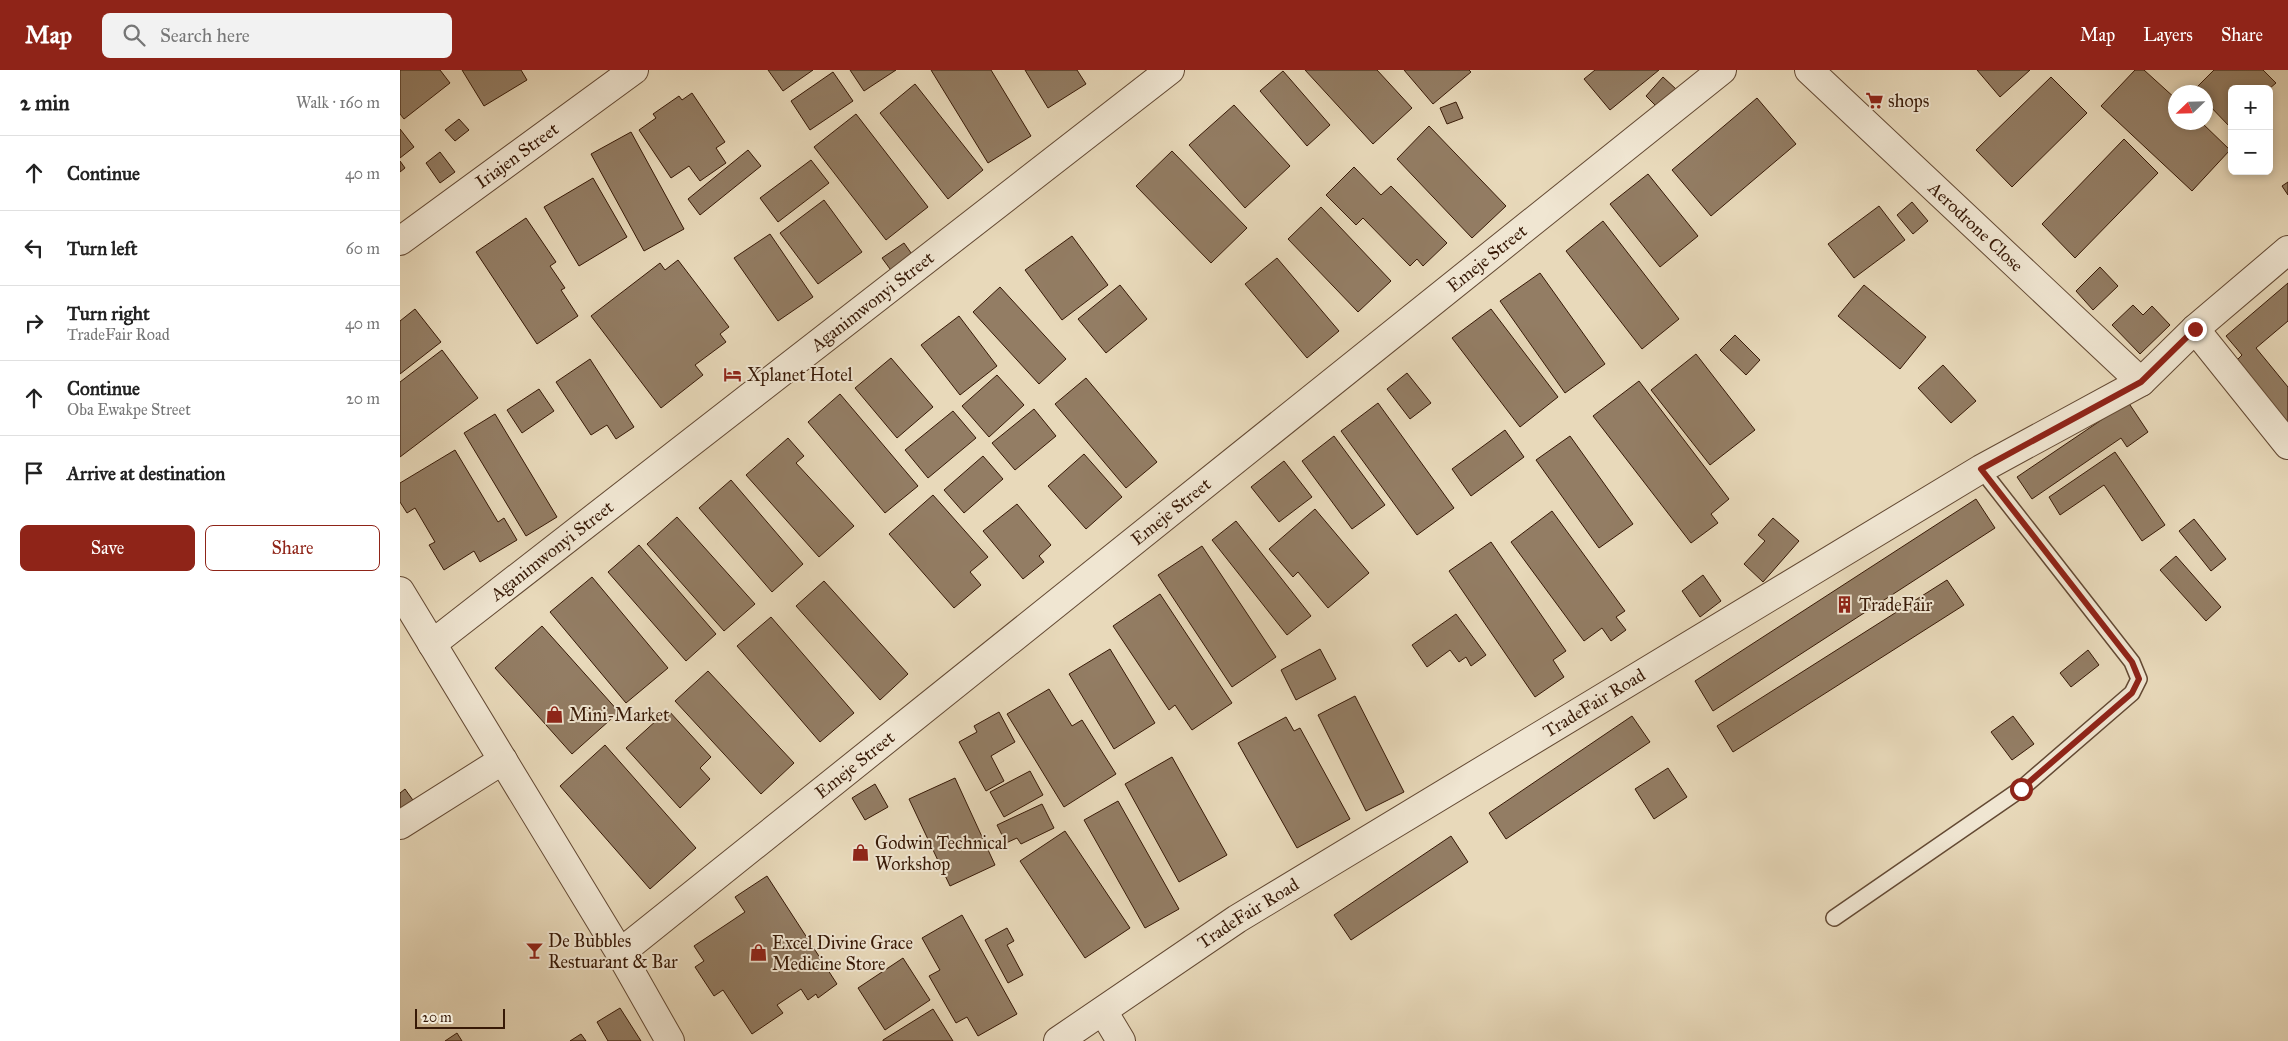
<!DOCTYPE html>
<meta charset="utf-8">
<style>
:root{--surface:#fff;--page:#f2f2f2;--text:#222;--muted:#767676;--line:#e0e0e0;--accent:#8f2418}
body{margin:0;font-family:"IM FELL Great Primer",serif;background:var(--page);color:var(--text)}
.controls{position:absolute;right:15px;top:15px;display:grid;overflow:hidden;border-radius:8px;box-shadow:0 2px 8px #0003}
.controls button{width:45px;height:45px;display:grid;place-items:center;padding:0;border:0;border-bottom:1px solid var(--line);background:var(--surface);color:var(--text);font:25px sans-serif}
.compass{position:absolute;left:1768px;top:15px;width:45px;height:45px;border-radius:50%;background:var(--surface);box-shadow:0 2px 8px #0003;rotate:247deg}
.scale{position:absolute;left:15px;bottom:12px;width:90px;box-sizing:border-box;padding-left:5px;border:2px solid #371906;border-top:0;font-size:14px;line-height:18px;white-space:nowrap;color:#371906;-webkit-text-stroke:4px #f0e6d2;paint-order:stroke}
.stop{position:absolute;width:15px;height:15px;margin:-11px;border:4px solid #8f2418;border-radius:50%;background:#fff}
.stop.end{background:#8f2418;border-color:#fff;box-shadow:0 1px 5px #0008}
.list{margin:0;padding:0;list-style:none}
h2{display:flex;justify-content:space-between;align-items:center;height:65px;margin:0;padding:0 20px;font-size:21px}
h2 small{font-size:16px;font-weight:400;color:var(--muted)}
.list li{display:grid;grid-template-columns:32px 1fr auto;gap:15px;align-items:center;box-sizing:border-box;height:75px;padding:0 20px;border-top:1px solid var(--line)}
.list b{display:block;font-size:19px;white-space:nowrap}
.list p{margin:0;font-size:16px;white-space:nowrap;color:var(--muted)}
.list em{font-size:16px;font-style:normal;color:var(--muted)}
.actions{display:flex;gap:10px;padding:15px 20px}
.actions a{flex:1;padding:11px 0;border:1px solid var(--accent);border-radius:8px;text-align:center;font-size:18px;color:var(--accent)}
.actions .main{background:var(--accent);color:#fff}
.icon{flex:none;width:28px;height:28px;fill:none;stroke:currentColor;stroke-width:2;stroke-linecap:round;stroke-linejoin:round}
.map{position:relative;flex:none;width:1888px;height:971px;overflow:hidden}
header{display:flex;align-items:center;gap:30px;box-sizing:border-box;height:70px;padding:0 25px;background:var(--accent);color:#fff}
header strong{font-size:24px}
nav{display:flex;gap:28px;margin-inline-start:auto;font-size:18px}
.search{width:350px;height:45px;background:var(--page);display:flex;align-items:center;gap:12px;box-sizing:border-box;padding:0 18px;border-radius:8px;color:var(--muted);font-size:19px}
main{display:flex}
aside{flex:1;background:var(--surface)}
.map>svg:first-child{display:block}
.building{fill:#937d64;stroke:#371906}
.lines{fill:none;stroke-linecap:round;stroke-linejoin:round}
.service-casing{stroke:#634933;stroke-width:18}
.minor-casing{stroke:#634933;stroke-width:30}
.service{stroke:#f0e6d2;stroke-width:15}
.minor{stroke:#f0e6d2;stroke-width:28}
.route{stroke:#8f2418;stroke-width:6}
.labels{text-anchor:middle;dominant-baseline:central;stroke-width:4;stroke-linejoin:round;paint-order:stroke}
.poi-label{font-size:18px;fill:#371906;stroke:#f0e6d2;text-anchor:start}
.street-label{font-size:18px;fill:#371906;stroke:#f0e6d2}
</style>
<header>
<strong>Map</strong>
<div class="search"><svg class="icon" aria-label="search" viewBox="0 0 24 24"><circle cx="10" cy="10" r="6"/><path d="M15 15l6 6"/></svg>Search here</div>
<nav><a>Map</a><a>Layers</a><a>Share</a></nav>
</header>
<main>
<aside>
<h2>2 min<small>Walk · 160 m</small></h2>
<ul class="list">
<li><svg class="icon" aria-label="ahead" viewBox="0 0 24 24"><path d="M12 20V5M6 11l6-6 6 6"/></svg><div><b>Continue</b></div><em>40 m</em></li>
<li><svg class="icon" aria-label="left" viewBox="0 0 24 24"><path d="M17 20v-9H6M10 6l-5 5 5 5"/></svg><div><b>Turn left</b></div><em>60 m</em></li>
<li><svg class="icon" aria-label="right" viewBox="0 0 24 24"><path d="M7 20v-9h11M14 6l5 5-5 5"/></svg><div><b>Turn right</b><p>TradeFair Road</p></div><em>40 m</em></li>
<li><svg class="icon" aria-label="ahead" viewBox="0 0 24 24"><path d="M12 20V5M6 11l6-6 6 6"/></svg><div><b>Continue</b><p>Oba Ewakpe Street</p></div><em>20 m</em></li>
<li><svg class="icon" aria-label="arrive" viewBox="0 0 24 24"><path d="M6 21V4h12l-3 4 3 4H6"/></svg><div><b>Arrive at destination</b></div></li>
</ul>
<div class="actions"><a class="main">Save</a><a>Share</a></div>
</aside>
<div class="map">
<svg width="1888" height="971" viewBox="0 0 1888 971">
<rect width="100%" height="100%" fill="#e8d9ba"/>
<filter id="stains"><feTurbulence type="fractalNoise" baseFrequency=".004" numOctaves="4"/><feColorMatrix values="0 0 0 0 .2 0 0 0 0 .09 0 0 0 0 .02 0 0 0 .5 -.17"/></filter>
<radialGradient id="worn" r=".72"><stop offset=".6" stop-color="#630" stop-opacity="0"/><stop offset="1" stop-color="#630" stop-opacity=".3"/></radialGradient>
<g class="building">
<path d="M0,0h40l10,13 -46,36 -4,-5z"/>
<path d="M62,0h59l6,10 -43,26z"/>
<path d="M368,0h45l-30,21z"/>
<path d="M450,0h46l-32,21z"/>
<path d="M531,0h60l40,66 -43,27z"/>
<path d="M625,0h52l9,14 -38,24z"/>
<path d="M905,0h72l35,38 -39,36z"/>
<path d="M1004,0h65l2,2 -38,32z"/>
<path d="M1195,0h64l-49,40 -26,-31z"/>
<path d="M1577,0h53l-30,27z"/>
<path d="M1735,0h9l32,29v23h25l29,28 -38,41 -91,-85z"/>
<path d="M1814,0h49l13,13 -7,6h-37l-2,38 -24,-25v-10h-9l-3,-2z"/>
<path d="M883,1l47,54 -23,21 -47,-55z"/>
<path d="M433,2l20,29 -43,29 -19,-29z"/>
<path d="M1263,7l14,13 -18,19 -13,-13z"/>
<path d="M1651,7l36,36 -75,74 -36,-37z"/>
<path d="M515,14l68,86 -35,29 -68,-86z"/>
<path d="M292,23l33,49 -9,6 10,15 -26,18 -11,-15 -18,12 -32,-48 17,-12 -3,-4 26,-18 3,4z"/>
<path d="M1357,28l39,46 -85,72 -39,-46z"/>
<path d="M1056,32l7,16 -16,6 -7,-16z"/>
<path d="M834,35l56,61 -45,42 -56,-63z"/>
<path d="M456,44l72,93 -42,33 -72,-93z"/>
<path d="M59,49l10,11 -14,11 -10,-11z"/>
<path d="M1029,56l77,80 -34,32 -75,-79z"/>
<path d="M0,59l14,18 -14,11z"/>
<path d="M231,62l53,97 -40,22 -53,-97z"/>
<path d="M1724,69l34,34 -83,85 -33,-34z"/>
<path d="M348,80l13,16 -61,49 -12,-16z"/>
<path d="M772,81l75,77 -36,35 -75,-77z"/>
<path d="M40,82l15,20 -15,11 -14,-20z"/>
<path d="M411,90l18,23 -51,39 -18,-24z"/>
<path d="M0,91l5,7 -5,4z"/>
<path d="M954,97l27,28 10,-9 56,57 -24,23 -6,-7 -7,7 -47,-48 -7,7 -30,-30z"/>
<path d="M1248,104l50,62 -38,31 -50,-63z"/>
<path d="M193,108l34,59 -48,29 -35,-59z"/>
<path d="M1888,112v13l-6,-9z"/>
<path d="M424,130l38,52 -44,32 -38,-51z"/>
<path d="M1512,132l16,19 -15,13 -16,-19z"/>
<path d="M1479,136l26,34 -51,38 -26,-34z"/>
<path d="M921,137l70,74 -33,31 -70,-73z"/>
<path d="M126,148l30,44 -6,4 15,22 -4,2 17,26 -41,28 -61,-92z"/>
<path d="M1203,151l76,98 -37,30 -76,-98z"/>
<path d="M370,164l43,63 -35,24 -44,-63z"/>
<path d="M672,166l36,49 -46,35 -37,-50z"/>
<path d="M504,173l10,14 -21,16 -11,-15z"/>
<path d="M877,188l62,73 -32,27 -62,-74z"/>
<path d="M278,190l51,67 -9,7 6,8 -31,23 8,10 -42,33 -70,-92 69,-53 5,7z"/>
<path d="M1700,197l18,19 -25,24 -17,-19z"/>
<path d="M1140,203l65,91 -40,29 -65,-92z"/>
<path d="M1888,213v38l-32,27 32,39v36l-52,-62 6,-6 -16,-19z"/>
<path d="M720,215l27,34 -41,34 -28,-34z"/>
<path d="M1464,215l62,52 -26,32 -62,-53z"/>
<path d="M600,217l66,72 -27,25 -66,-72z"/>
<path d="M1733,235l10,10 9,-9 18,19 -30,29 -28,-29z"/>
<path d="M15,239l26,33 -41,32v-53z"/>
<path d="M1091,239l67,88 -38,30 -68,-89z"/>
<path d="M559,246l38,50 -37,29 -39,-50z"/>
<path d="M1335,265l25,25 -14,15 -26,-25z"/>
<path d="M42,280l36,48 -78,59v-75z"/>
<path d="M1296,284l59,76 -45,35 -59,-75z"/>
<path d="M491,288l42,49 -36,31 -42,-50z"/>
<path d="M190,289l44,68 -18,12 -9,-14 -16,10 -35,-53z"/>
<path d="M1543,295l33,36 -25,22 -33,-35z"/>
<path d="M1007,303l24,30 -21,16 -23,-30z"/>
<path d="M597,305l27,30 -35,32 -27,-31z"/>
<path d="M686,308l71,84 -31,26 -71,-84z"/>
<path d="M1239,311l90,118 -18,15 7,9 -27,20 -98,-127z"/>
<path d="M139,319l15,22 -32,22 -15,-23z"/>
<path d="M440,324l78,92 -33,27 -77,-91z"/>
<path d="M1728,332l20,30 -21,15 -6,-9 -89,61 -15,-22z"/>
<path d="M978,333l76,105 -37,27 -76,-104z"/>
<path d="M634,339l22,27 -41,34 -23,-27z"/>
<path d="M553,341l23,27 -48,40 -23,-28z"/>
<path d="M95,344l62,103 -31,19 -62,-103z"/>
<path d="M1105,360l19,27 -53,39 -19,-27z"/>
<path d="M934,366l51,69 -33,24 -50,-68z"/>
<path d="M1170,366l63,88 -34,24 -63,-88z"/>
<path d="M388,368l16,18 -8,7 58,63 -35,31 -73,-82z"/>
<path d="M55,380l43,72 6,-4 13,22 -37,22 -6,-11 -30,19 -15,-25 6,-3 -20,-34 -8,5 -7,-11v-19z"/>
<path d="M1715,382l50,73 -23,16 -38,-56 -44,30 -11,-18z"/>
<path d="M684,384l38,43 -36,32 -38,-43z"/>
<path d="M583,386l20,23 -39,34 -20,-23z"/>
<path d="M884,391l28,36 -33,25 -28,-35z"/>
<path d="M331,410l72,84 -31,28 -73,-84z"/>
<path d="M533,425l55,62 -18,15 11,13 -27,23 -65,-74z"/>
<path d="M1576,429l19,29 -282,183 -18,-30z"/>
<path d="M617,434l34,41 -12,11 5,6 -21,17 -40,-48z"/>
<path d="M915,439l54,64 -41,35 -30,-36 -5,5 -24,-28z"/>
<path d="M1152,441l73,100 -9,6 10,13 -15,11 -9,-13 -18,13 -73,-99z"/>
<path d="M277,447l78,87 -31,27 -77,-87z"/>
<path d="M1373,448l26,23 -36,41 -19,-18 21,-23 -7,-6z"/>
<path d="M1794,449l32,40 -15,12 -32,-40z"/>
<path d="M836,451l75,95 -24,19 -75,-95z"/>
<path d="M1091,472l75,109 -13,9 11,17 -29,20 -86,-126z"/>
<path d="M239,475l77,89 -30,27 -78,-89z"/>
<path d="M802,476l74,111 -44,30 -74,-112z"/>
<path d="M1776,486l45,51 -15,14 -46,-51z"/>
<path d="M1303,505l18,26 -21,16 -18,-26z"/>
<path d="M192,507l76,91 -42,35 -76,-91z"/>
<path d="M1547,510l17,25 -231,147 -16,-26z"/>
<path d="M424,511l84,93 -28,26 -84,-94z"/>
<path d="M760,524l72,109 -40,27 -17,-25 -6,5 -56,-84z"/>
<path d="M1056,544l30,41 -15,11 -5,-9 -7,5 -9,-12 -23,17 -15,-22z"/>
<path d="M371,547l83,96 -34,29 -83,-96z"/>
<path d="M142,556l77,86 -47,42 -77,-86z"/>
<path d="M710,579l45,74 -41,26 -45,-75z"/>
<path d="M920,579l16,30 -40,21 -15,-30z"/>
<path d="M1688,580l11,15 -28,22 -11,-14z"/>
<path d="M308,601l86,92 -33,31 -86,-93z"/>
<path d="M649,619l23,37 10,-6 34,54 -52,33 -57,-93z"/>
<path d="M955,626l49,96 -38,19 -48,-96z"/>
<path d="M268,640l43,47 -11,11 10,11 -30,29 -54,-60z"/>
<path d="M599,642l16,30 -24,14 13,25 -18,10 -27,-49 18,-10 -3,-6z"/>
<path d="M1232,646l18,26 -144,97 -17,-26z"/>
<path d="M1613,646l21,28 -22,16 -21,-28z"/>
<path d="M886,647l8,14 6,-3 50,91 -53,29 -59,-105z"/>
<path d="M205,675l91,103 -46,41 -90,-103z"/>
<path d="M772,687l55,98 -48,27 -54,-98z"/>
<path d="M1268,698l19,29 -33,22 -19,-30z"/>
<path d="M630,701l13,24 -39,22 -14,-25z"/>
<path d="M555,708l40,87 -45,21 -41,-87z"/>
<path d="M475,714l13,23 -23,13 -13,-22z"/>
<path d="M5,719l10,14 -15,12v-22z"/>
<path d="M718,731l61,108 -34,19 -61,-108z"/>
<path d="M642,734l12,24 -33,16 -4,-6 -11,5 -9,-18z"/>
<path d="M665,761l65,97 -45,30 -65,-97z"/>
<path d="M1051,766l17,26 -117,78 -17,-25z"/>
<path d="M367,806l70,108 -19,14 -2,-4 -8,6 -7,-11 -24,16 6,8 -31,21 -29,-44 -9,6 -19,-29 9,-6 -10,-15 51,-34 -10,-15z"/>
<path d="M562,845l55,99 -39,22 -11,-19 -11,6 -27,-47 11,-6 -18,-32z"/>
<path d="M607,858l7,13 -7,4 16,30 -15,8 -23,-43z"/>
<path d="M503,888l27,42 -45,30 -27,-42z"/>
<path d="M220,938l21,33h-33l-11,-19z"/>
<path d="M533,939l20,32h-70v-1z"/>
<path d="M57,963l5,8h-17z"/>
<path d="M181,964l5,7h-16z"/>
</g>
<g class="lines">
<defs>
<path id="service" d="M1434,848l187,-129 111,-96 7,-14 -7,-17 -151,-193"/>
<g id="minor">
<path id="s1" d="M1409,0l332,312"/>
<path id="s2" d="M0,171l234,-171"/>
<path d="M1795,259l93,116"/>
<path d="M0,521l220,362 50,88"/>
<path id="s3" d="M32,574l738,-574"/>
<path d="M0,755l103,-65"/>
<path id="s4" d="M220,883l1102,-883"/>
<path d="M703,941l18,30"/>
<path id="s5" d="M658,971l179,-122 744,-450 160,-87 54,-53 93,-79"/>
</g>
</defs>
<use href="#service" class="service-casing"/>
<use href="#minor" class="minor-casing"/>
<use href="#service" class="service"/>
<use href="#minor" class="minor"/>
</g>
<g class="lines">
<path class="route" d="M1621,719l111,-96 7,-14 -7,-17 -151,-193 160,-87 54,-53"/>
</g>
<defs>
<symbol id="supermarket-bare" viewBox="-9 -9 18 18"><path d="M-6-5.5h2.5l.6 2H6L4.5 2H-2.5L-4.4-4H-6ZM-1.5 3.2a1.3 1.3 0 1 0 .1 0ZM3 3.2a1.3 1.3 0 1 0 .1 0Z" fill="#8f2418" stroke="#f0e6d2" stroke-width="2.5" paint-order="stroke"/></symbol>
<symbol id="hotel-bare" viewBox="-9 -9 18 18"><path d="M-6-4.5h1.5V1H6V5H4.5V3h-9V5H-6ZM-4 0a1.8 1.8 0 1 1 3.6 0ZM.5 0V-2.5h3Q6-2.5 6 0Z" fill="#8f2418" stroke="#f0e6d2" stroke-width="2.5" paint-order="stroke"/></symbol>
<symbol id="building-bare" viewBox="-9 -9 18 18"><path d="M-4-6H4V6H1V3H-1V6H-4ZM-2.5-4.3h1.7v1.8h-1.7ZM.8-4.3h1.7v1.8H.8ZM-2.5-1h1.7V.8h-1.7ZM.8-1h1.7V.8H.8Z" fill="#8f2418" stroke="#f0e6d2" stroke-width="2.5" paint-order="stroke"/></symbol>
<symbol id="shop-bare" viewBox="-9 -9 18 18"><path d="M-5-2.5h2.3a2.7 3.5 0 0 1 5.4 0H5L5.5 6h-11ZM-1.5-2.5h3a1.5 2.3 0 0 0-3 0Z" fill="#8f2418" stroke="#f0e6d2" stroke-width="2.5" paint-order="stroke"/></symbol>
<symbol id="bar-bare" viewBox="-9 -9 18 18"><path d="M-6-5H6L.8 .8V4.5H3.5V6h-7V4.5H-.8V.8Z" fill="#8f2418" stroke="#f0e6d2" stroke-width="2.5" paint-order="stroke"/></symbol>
</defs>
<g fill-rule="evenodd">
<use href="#supermarket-bare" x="1462" y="18" width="25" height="25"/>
<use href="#hotel-bare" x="320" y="292" width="25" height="25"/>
<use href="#building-bare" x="1432" y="522" width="25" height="25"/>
<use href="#shop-bare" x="142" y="632" width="25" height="25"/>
<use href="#shop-bare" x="448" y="770" width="25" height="25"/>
<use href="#bar-bare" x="122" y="868" width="25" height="25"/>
<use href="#shop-bare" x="346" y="870" width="25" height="25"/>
</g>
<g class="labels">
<g class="poi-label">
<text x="1488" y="31">shops</text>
<text x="347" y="305">Xplanet Hotel</text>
<text x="1459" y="535">TradeFair</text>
<text x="169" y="645">Mini-Market</text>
<text x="475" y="773">Godwin Technical<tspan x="475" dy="21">Workshop</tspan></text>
<text x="148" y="871">De Bubbles<tspan x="148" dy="21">Restuarant &amp; Bar</tspan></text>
<text x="372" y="873">Excel Divine Grace<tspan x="372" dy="21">Medicine Store</tspan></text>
</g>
<g class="street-label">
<text stroke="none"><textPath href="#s2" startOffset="145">Iriajen Street</textPath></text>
<text stroke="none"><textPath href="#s1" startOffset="229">Aerodrone Close</textPath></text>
<text stroke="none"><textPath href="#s4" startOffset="1111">Emeje Street</textPath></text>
<text stroke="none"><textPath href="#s3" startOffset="558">Aganimwonyi Street</textPath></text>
<text stroke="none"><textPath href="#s4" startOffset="706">Emeje Street</textPath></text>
<text stroke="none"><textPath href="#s3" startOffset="152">Aganimwonyi Street</textPath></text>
<text stroke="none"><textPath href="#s5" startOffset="634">TradeFair Road</textPath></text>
<text stroke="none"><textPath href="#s4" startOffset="301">Emeje Street</textPath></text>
<text stroke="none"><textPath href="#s5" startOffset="229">TradeFair Road</textPath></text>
</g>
</g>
<rect width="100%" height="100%" filter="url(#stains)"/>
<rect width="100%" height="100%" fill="url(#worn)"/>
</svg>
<div class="controls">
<button>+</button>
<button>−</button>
</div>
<svg class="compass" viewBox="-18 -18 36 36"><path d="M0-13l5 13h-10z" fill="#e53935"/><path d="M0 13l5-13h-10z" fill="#767676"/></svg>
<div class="scale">20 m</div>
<div class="stop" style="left:1621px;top:719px"></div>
<div class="stop end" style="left:1795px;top:259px"></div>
</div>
</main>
